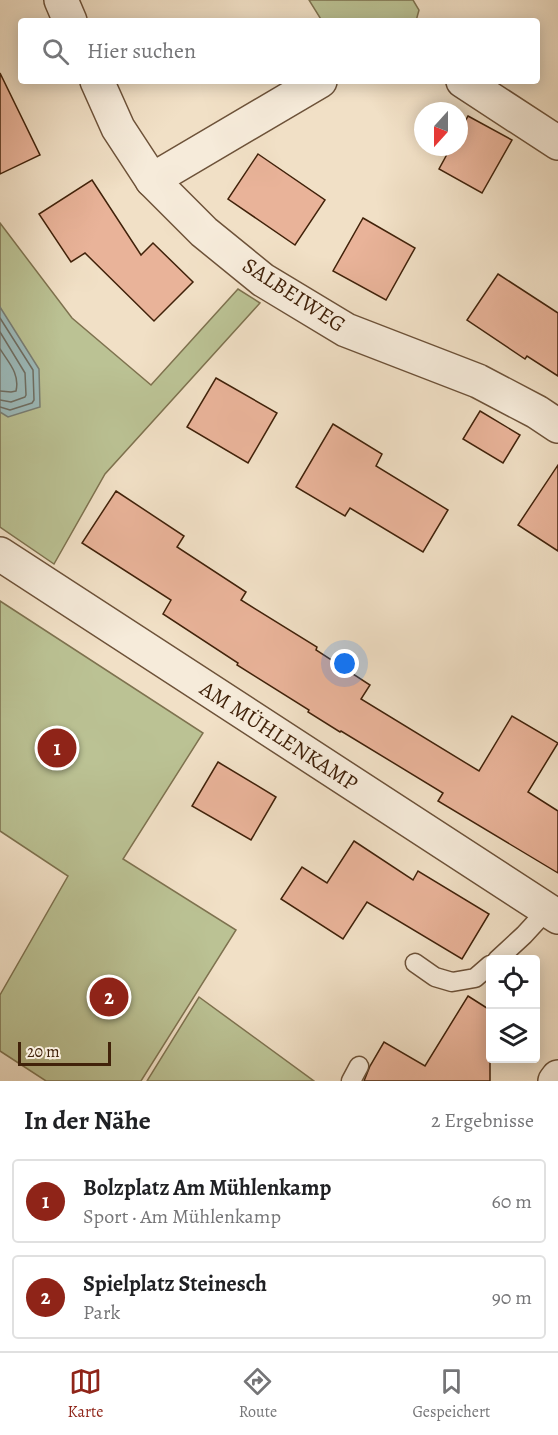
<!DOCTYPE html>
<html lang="de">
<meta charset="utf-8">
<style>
:root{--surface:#fff;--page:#f6f6f6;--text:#202124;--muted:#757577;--line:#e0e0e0;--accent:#8f2418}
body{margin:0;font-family:Alegreya,serif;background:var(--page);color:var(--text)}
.controls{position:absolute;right:18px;bottom:18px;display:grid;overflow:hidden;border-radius:6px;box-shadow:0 3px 15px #0003}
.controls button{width:54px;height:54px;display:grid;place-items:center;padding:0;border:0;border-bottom:2px solid var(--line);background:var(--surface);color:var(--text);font:30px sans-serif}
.compass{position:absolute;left:414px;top:102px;width:54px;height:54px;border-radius:50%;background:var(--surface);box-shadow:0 3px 15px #0003;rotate:201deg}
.scale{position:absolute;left:18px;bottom:15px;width:93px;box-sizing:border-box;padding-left:6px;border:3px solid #41220a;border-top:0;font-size:16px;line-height:21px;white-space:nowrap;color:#41220a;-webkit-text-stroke:4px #f6ebda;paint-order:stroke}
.you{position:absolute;left:345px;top:664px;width:21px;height:21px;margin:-15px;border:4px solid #fff;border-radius:50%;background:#1a73e8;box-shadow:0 0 0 9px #1a73e833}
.badge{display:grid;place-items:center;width:39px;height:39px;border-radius:50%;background:var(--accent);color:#fff;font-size:20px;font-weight:700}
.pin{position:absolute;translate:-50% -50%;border:3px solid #fff;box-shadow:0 2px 6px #0006}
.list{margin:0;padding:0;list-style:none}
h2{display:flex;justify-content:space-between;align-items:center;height:78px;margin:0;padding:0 24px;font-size:26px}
h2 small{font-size:20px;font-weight:400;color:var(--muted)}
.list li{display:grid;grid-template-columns:39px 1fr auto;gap:18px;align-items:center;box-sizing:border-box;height:84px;margin:0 12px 12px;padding:0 12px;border:2px solid var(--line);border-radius:6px}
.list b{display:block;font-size:22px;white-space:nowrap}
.list p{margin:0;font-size:20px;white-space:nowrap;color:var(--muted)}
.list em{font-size:20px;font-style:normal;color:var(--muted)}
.icon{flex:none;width:33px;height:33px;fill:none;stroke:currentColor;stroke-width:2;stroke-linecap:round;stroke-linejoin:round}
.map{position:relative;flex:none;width:558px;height:1081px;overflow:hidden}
.search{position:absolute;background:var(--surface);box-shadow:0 3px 15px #0003;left:18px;right:18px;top:18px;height:66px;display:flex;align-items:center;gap:15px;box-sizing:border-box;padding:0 21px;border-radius:6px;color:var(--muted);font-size:22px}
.sheet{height:270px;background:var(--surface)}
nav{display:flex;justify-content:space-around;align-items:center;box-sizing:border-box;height:84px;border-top:2px solid var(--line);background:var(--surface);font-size:16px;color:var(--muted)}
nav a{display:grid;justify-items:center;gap:3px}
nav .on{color:var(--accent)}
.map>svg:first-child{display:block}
.green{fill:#bbc294;stroke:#7e724f;stroke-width:1.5}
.water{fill:#9cbbbc;stroke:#787e75;stroke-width:1.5}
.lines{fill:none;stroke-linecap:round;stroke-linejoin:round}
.shore{stroke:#6e6e63;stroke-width:1.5}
.building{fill:#e9b399;stroke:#41220a;stroke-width:1.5}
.lane-casing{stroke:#6d5239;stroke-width:21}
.street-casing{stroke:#6d5239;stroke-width:36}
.lane{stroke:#f6ebda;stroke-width:18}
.street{stroke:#f6ebda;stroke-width:33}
.labels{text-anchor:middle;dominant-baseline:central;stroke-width:6;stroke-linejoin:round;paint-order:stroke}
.street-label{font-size:22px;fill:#41220a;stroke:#f6ebda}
</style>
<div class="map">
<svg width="558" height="1081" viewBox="0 0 558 1081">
<rect width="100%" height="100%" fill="#f1e0c6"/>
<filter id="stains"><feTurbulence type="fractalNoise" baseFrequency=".00333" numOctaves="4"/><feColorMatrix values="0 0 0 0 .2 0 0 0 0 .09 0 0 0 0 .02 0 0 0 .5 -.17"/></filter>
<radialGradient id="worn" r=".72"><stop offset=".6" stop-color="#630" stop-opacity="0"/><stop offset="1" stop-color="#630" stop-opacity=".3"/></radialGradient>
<g class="green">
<path d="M309,0h104l6,10 -3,11h-94z"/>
<path d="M0,223l72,95 79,67 87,-96 22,14 -155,171 -51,90 -54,-37z"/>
<path d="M0,601l203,132 -80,126 113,71 -95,151h-95l-46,-30v-56l68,-119 -68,-45z"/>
<path d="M199,997l115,84h-167z"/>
</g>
<path class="water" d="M0,307l39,62 1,38 -32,10 -8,-5z"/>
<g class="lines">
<g class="shore">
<path d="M0,318l33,52 1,30 -2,3 -22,7 -10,-3"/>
<path d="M0,332l25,41 1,22 -1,2 -14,5 -11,-2"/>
<path d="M0,349c9,14 20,25 16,42l-5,1 -11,-1"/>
</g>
</g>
<g class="building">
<path d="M0,73l40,82 -40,19z"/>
<path d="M468,116l44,24 -30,53 -43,-24 12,-22h8v-14z"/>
<path d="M258,154l67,46 -30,45 -67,-46z"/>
<path d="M92,180l49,75 12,-12 40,39 -39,39 -69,-68 -14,9 -32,-48z"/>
<path d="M363,218l52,30 -29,52 -53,-29z"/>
<path d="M498,274l60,39v63l-31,-20 -2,3 -58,-39z"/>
<path d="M216,378l61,35 -29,50 -61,-36z"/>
<path d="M480,411l40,24 -17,28 -40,-24z"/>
<path d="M333,424l49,30 -6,12 72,44 -25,42 -73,-44 -5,8 -49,-29z"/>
<path d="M558,465v86l-40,-26z"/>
<path d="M116,491l68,45 -7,11 69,45 -5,8 76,47 -1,3 54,35 -9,14 118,72 33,-55 46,27 -30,49 30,19v62l-120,-72 5,-8 -102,-62 -1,1 -32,-20 1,-2 -72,-45 1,-2 -75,-49 8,-14 -89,-57z"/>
<path d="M218,762l58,35 -25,43 -59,-34z"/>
<path d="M354,841l59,39 5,-9 71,43 -27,45 -95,-57 -24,37 -62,-40 21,-32 25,16z"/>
<path d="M468,996l22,14v71h-126l6,-15 14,-24 41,24z"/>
</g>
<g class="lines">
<defs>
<g id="lane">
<path d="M497,960l27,-25 23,-25"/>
<path d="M415,963l20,14 17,5 23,-4 15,-13"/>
<path d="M351,1081l8,-15"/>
</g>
<g id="street">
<path d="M61,0l9,21"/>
<path d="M97,81l21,47 34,52 52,52 59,48 83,50 132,51 59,31 21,14"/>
<path d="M463,81l95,62"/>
<path d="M152,180l168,-99"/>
<path d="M0,554l558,363"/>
<path d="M555,1081l3,-4"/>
</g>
</defs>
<use href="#lane" class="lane-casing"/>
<use href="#street" class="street-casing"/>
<use href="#lane" class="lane"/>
<use href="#street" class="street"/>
</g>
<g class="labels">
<g class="street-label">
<text transform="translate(294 295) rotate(33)">SALBEIWEG</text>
<text transform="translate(279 736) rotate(33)">AM MÜHLENKAMP</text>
</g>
</g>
<rect width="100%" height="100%" filter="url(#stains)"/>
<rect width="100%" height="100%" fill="url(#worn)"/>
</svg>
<div class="controls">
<button><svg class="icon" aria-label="locate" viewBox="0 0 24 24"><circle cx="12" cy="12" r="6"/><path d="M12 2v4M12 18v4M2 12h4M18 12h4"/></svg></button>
<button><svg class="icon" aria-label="layers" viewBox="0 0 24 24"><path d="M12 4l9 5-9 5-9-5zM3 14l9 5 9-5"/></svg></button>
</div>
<svg class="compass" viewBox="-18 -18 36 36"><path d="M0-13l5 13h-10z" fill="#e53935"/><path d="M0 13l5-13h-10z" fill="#757577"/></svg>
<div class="scale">20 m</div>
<div class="you"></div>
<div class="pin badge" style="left:57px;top:748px">1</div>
<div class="pin badge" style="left:109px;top:997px">2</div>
<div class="search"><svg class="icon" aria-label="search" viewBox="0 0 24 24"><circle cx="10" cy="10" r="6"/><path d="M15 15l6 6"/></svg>Hier suchen</div>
</div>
<section class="sheet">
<h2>In der Nähe<small>2 Ergebnisse</small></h2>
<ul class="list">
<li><span class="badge">1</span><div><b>Bolzplatz Am Mühlenkamp</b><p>Sport · Am Mühlenkamp</p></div><em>60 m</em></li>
<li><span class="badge">2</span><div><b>Spielplatz Steinesch</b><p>Park</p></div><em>90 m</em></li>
</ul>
</section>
<nav>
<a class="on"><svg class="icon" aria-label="map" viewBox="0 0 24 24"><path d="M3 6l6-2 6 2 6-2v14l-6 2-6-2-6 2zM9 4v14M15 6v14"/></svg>Karte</a>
<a><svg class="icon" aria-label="directions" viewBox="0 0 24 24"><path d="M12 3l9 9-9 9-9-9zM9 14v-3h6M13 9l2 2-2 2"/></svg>Route</a>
<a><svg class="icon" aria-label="saved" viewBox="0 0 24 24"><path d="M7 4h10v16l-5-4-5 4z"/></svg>Gespeichert</a>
</nav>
